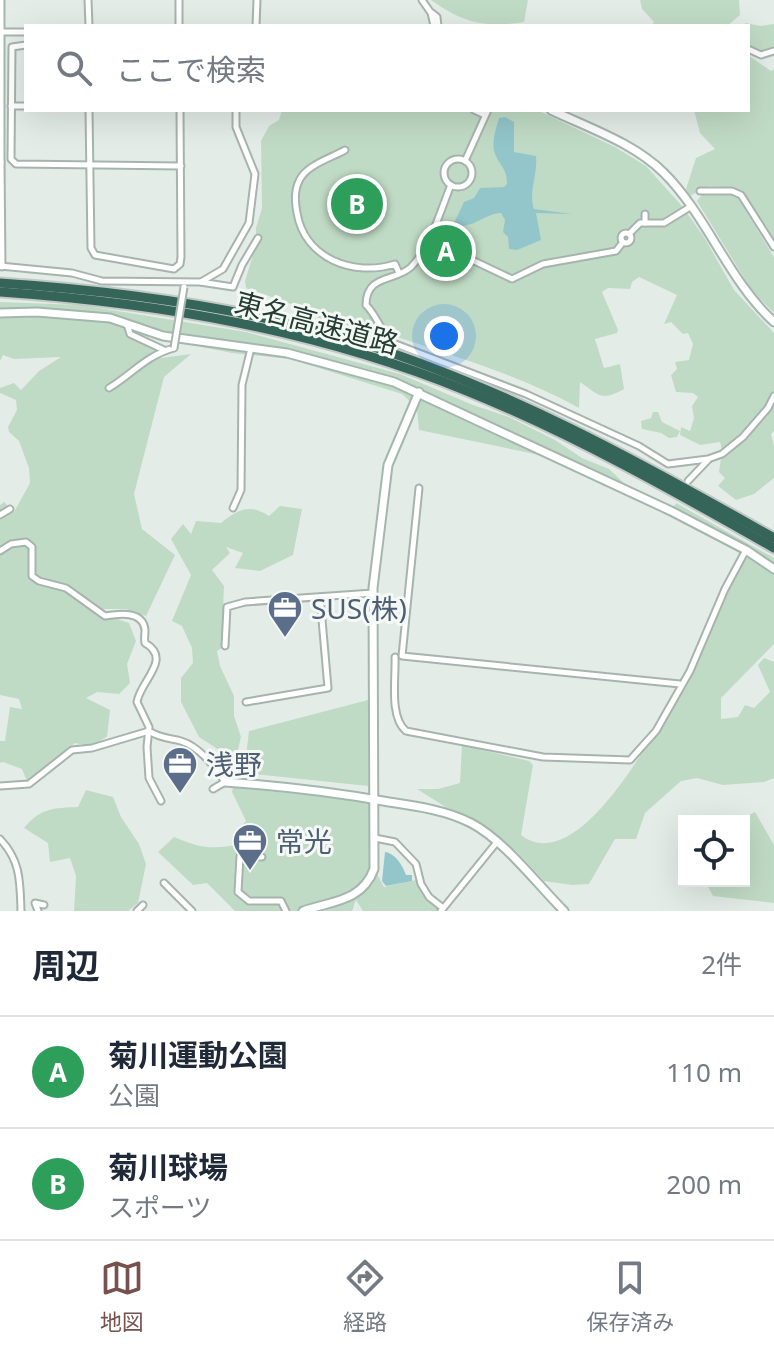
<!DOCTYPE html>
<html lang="ja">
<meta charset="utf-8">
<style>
:root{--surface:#fff;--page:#f2f2f3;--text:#1f2937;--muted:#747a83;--line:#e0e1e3;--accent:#78504e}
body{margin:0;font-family:"Noto Sans","Noto Sans JP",sans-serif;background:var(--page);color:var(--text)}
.controls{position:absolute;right:24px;bottom:24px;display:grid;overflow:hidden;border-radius:0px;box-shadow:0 8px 32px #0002}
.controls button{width:72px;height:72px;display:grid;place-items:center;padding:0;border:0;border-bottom:2px solid var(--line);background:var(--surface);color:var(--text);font:40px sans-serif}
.you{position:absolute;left:444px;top:336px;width:28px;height:28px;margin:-20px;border:6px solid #fff;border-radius:50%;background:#1a73e8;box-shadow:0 0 0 12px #1a73e833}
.badge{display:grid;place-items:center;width:52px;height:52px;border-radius:50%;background:var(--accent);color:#fff;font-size:26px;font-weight:700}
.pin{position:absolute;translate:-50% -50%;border:4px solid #fff;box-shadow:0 2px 8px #0006}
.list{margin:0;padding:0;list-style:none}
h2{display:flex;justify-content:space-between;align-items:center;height:104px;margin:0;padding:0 32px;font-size:34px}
h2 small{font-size:26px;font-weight:400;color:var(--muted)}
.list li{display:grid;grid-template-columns:52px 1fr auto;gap:24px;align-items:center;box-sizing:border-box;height:112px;padding:0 32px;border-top:2px solid var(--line)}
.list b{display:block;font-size:30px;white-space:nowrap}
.list p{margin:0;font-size:26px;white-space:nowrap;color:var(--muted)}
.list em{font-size:26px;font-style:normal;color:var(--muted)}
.icon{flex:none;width:44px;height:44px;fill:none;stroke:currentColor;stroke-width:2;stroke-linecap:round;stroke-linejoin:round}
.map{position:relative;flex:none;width:774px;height:911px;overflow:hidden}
.search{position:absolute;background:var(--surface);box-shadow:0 8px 32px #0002;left:24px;right:24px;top:24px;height:88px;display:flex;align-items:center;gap:20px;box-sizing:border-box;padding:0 28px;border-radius:0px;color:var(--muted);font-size:30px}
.sheet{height:328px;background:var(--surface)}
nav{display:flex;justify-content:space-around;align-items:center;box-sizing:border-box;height:112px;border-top:2px solid var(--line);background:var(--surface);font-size:22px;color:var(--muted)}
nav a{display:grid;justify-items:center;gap:4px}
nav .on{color:var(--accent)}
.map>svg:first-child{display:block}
.green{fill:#c0dbc5}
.water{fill:#92c6cb}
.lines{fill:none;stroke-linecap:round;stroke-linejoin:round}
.street-casing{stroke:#a7b4ae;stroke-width:9}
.secondary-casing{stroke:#a4b7af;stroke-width:11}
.highway-casing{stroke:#c2c8c6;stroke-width:13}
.street{stroke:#fff;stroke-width:5}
.secondary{stroke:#fff;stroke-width:7}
.highway{stroke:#346558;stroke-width:9}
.street-bridge-casing{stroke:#a7b4ae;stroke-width:9;stroke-linecap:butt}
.street-bridge{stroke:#fff;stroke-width:5}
.labels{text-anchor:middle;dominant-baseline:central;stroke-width:6;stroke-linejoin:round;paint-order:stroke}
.street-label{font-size:28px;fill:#253c34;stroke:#f5f9f6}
.service-label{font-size:28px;fill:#4e5e75;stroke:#f5f9f6;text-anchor:start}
</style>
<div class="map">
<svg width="774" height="911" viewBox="0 0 774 911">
<rect width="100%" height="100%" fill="#e4ece8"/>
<g class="green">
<path d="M431,0h97l-4,22c-39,6 -61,1 -93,-22z"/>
<path d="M640,0h99l1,15 -13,11h-75l2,-4 -12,-13z"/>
<path d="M746,23l14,3 14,-2v26l-10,4 -16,-6v-22h-6z"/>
<path d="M748,55l23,16 3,-2v170l-23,-36 -12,-12 -30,-5 -19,10 -4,-7 10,-31 19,-9 -15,-16 -6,-23h54z"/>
<path d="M282,110h255l78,37 31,19 36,40 22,31 30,53 40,43v98l-3,3 3,12v32l-20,16 -18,6 -18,-14 7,-8 -6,-6 3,-21 -2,-9 -20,3 -20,-10 1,-8 9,4 4,-13 -2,-12 6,-9 -5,-4 -17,-1 -5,-17 6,-6 -2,-7 14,-2 4,-16 -5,-11 -5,1 -12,-12 -7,2 13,-29 -38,-18 -7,5 -2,7 -22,-1 -6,4 16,38 -1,3 -22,6 9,29 16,-4 4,25c-23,13 -25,6 -44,-7l-1,26c-58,-32 -122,-51 -185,-72l-13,4 -59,-19 -14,-11 -62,-22 -1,-7 11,-36v-17l6,-20 -1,-67 8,-15 10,-6z"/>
<path d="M704,192l31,2 39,63v56l-22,-22 -55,-90z"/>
<path d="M0,302l81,3 165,27 154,42 73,31 36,12 46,23 27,18 27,11 17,16 -57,-24 -150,-31 -2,-22 -15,-14 -112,-35 -58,-6 -66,-13 -41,-12 5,6 31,14 -15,12 45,-6 -27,23 -30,117 8,35 33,26 -29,61 -20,-7h-23l-23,-11 19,15 30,10 7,18 -9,23 3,19 -11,11 -22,-2 -11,6 24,12 -3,27 -17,9 -15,-3 -48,38 -5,-12 -19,-7 -3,1v-22h5l5,-34 12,2 -3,-10 -19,-4v-190l4,-3 10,10 16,-29 -1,-15 -10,-27 -10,-9 -1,-5 9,-17 -1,-10 -16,-7v-5l14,-5 7,7 18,-19 22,-14 -47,2 -11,-4 -3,6z"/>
<path d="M653,412h5l4,10 18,9 -3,6 -8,1 -8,-5 -19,-4 -1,-8 10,-3z"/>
<path d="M676,503l98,55v10l-15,-7 15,13v70l-53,54v21l17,-2 7,-12 9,3 16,-16 -12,-27 6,-7 10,4v116l-10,4 -41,3 -26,-7 -16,3 -36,32 -9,26h-21l-26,45 -17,1 -28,-4 -27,-29 -100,-63h21l22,-6 2,-38 67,16 4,4 -12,70c77,59 193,-220 217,-270l12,-10 -79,-44z"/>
<path d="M280,506l22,3 -9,46 -33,16 -25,-3 8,-15 -17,-6 4,6 -18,17 12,16 -1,23 5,35 -11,7 3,15 14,30v20l7,21 -4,17 -7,3 -31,-20 -18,-35v-24l12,-15 -1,-15 -10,-22 -10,-5 19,-46 -20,-36 12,-15 8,10 5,-13 25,2c16,-13 29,-20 48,-7z"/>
<path d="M368,700v86l-124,-13 5,-42z"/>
<path d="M233,787l138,15 -1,61 -4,16 -11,12 -55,20h-65l-28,-28 -14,2 -35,-33 16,-15c26,11 38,13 66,7l-1,-15 7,-8 -14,-29z"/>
<path d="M86,790l27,7 8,20 18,27 7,20 -8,39 -10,8h-54l2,-35 -6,-18 -20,4 -2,-19 -24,-15c16,-20 30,-20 54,-21z"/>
<path d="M755,812l19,33v58l-61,-7 -8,-15h39v-60h-6z"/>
<path d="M376,872l8,15 32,-7 24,31h-77l-7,-11 -4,11h-28l32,-12z"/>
</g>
<g class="water">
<path d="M505,117l9,5v30l22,4c2,19 -8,37 -2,53l38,5 -36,-1 5,27 -24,10 -8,-1 -1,-12 -5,-5 2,-12 -4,-7c-19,1 -27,17 -48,12l11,-23 10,-4 6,-10 24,-1 3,-3c0,-15 -6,-17 -11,-28 -6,-11 0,-27 3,-38z"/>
<path d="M385,852c10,1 18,14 21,23h6v6l-26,5 -4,-5z"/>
</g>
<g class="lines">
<defs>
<g id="street">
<path d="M88,0l1,26"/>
<path d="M179,0v26"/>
<path d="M422,0l9,13 3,13"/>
<path d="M432,13l5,4 1,9"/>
<path d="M256,26l1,-26"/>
<path d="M0,32h26"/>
<path d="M26,45l-14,2 -1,112 5,5 165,2"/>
<path d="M748,49l13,6 13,-4"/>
<path d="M11,106h15"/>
<path d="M89,110l2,138 4,7 79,14 6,-5 1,-7 -1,-147"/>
<path d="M474,110l11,5"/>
<path d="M345,150c-14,8 -39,15 -46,31 -5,10 -4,22 -2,32 8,46 57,64 98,51l4,9"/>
<circle cx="458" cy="173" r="14"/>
<path d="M1,161l1,106"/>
<path d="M465,161l23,-51"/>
<path d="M451,185c-11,26 -20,62 -40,82 -16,15 -45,7 -45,38 12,12 15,28 27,38l133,51 113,52 29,18 40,-5 14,-5 21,-17 25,-29 6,-12"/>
<path d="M700,191h32l9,4 33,52"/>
<path d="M645,214v9"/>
<circle cx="626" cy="238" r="5"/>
<path d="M629,234l11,-11h24l26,-16"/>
<path d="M428,239l84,40 31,-15 73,-13 7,-9"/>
<path d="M0,266l72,7 30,8 98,1 33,5 9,-22 16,-27"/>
<path d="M201,282l22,-13 26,-46 6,-49 -19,-47v-17"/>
<path d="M127,324l3,10 34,16"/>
<path d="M109,388c23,-14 38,-33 65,-40"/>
<path d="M688,481l20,-21"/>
<path d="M419,488l-17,168 278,28"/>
<path d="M233,508l8,-18 1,-105 9,-37"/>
<path d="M0,515l10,-6"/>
<path d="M0,551l11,-7 15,-2 6,5v29l7,5 27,7 39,28c13,-2 38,-6 40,14 0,4 -1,9 0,13 28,16 -5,38 -8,59l12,25 -2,20 2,31 12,23"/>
<path d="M225,646l2,-39 18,-5 128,-9"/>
<path d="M395,657c1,21 -6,60 11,74l137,26 87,3 26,-29 34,-60 35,-82 21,-39"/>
<path d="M246,702l82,-14 -8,-91"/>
<path d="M0,786l29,-2 43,-34 20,-2 57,-17c10,7 20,7 32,10 19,6 33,25 44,41l-12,7"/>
<path d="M375,838l20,4 21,22 5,20 8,13 14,11"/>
<path d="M0,839c21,22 20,43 21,72"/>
<path d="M262,857l-22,-1 -2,36 11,9h32l5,10"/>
<path d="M164,883l28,28"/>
<path d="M38,911l-3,-8 9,2"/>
<path d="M137,911l6,-6"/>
<path d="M441,911l56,-69"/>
</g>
<g id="secondary">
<path d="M551,110c38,18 83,33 113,63 44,44 64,107 110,149"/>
<path d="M0,162v-162"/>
<path d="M0,313l37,-1 73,6 53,18 124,17 107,29 277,129 75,39 28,19"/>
<path d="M225,782c55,4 109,10 164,20 27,4 57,8 82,21 34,18 65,60 93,88"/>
<path d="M303,911c28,-10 59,-9 71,-42l-1,-281 15,-123 31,-73"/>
</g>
<g id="highway">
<path d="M0,283c121,8 242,24 358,59 148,46 282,120 416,196"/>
<path d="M0,292c160,11 318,38 467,99 106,43 207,100 307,157"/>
</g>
</defs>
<use href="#street" class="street-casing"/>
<use href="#secondary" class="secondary-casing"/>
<use href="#highway" class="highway-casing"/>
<use href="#street" class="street"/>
<use href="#secondary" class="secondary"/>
<use href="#highway" class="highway"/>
<defs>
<path id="street-bridge" d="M174,348l10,-61"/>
</defs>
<use href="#street-bridge" class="street-bridge-casing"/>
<use href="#street-bridge" class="street-bridge"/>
</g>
<defs>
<symbol id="office-pin" viewBox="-11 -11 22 30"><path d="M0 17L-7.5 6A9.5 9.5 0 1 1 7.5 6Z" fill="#5c6f8a" stroke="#f5f9f6"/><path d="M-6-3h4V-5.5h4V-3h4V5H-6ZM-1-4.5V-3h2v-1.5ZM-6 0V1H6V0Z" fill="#fff"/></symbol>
</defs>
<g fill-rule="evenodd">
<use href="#office-pin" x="265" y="588" width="40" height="54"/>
<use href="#office-pin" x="160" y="744" width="40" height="54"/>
<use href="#office-pin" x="230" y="821" width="40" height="54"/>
</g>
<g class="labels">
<g class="street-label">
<text transform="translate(317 322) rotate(15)">東名高速道路</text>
</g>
<g class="service-label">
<text x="311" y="608">SUS(株)</text>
<text x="206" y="764">浅野</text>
<text x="276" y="841">常光</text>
</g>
</g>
</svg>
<div class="controls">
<button><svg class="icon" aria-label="locate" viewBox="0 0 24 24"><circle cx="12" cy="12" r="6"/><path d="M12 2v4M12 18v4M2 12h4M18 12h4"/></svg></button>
</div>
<div class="you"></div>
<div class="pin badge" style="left:446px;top:251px;background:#2e9e5b">A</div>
<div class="pin badge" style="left:357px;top:204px;background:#2e9e5b">B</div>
<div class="search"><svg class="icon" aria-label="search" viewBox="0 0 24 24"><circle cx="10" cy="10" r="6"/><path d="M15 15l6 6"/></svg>ここで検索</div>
</div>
<section class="sheet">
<h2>周辺<small>2件</small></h2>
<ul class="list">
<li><span class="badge" style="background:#2e9e5b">A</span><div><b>菊川運動公園</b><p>公園</p></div><em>110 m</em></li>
<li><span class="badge" style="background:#2e9e5b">B</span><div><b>菊川球場</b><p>スポーツ</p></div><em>200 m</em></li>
</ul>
</section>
<nav>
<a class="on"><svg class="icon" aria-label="map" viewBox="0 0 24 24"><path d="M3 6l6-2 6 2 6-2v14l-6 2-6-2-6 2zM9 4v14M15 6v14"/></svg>地図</a>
<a><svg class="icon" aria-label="directions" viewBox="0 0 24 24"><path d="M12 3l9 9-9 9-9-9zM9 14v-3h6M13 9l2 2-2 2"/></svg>経路</a>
<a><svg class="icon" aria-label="saved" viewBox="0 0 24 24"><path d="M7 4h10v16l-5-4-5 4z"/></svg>保存済み</a>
</nav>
